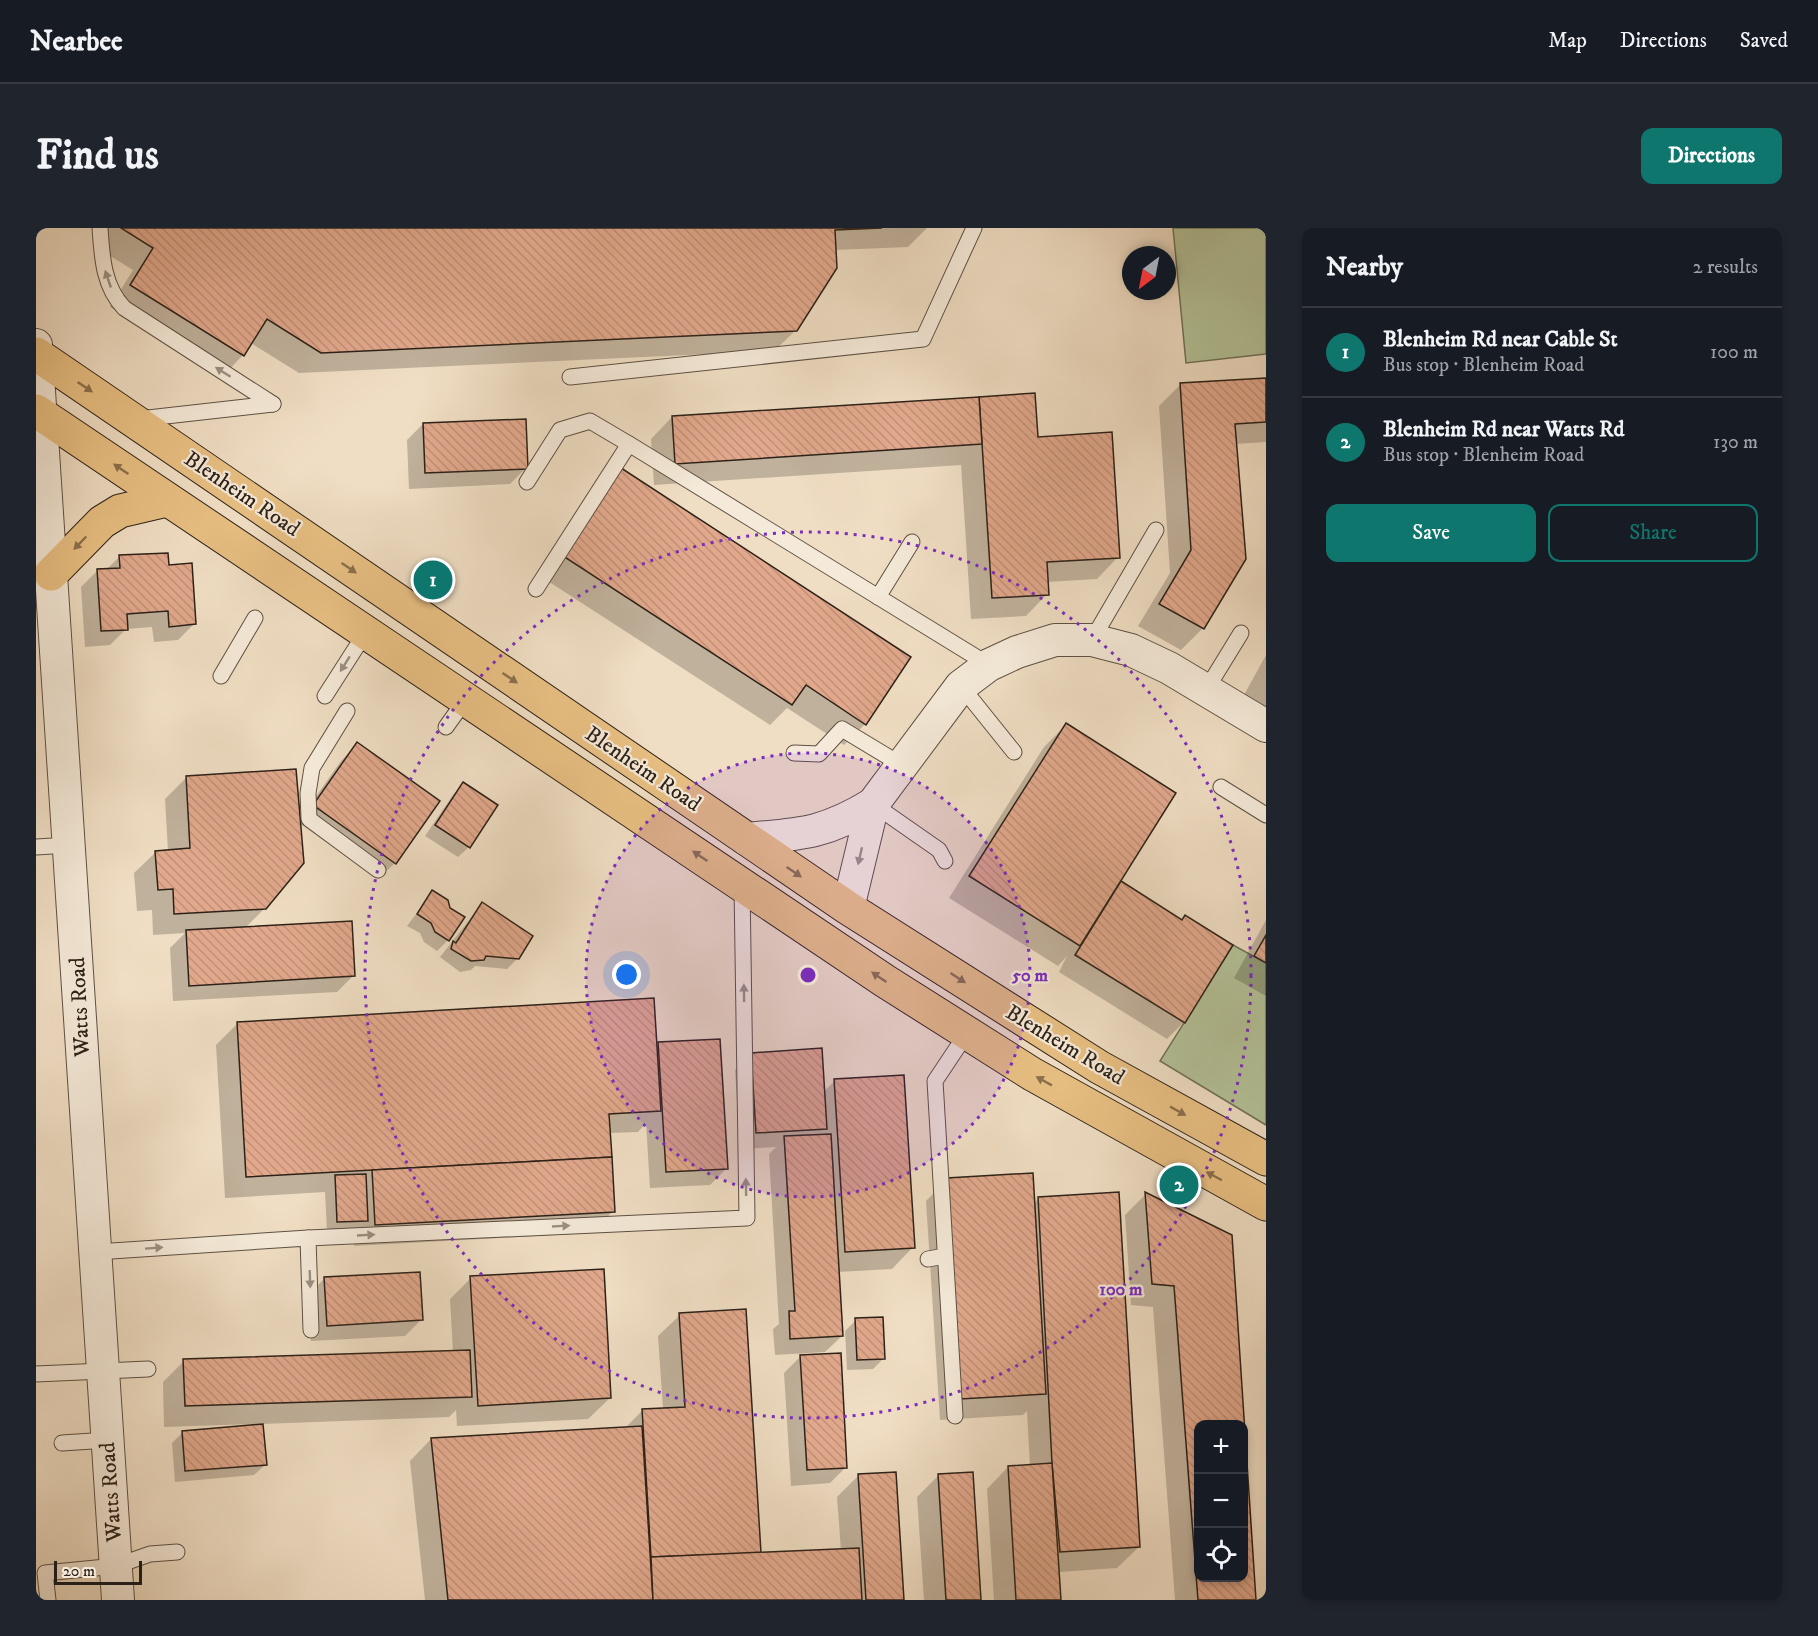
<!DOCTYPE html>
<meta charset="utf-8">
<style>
:root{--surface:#171b24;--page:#20242c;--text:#f1f3f6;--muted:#9ea1a6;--line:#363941;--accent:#0f766e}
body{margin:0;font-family:"IM FELL DW Pica",serif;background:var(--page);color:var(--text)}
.controls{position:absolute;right:18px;bottom:18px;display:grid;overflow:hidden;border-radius:12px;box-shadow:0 3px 9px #0003}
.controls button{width:54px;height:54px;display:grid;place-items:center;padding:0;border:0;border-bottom:2px solid var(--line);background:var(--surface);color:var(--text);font:30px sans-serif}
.compass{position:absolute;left:1086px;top:18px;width:54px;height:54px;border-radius:50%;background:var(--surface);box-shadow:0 3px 9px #0003;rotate:212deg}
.scale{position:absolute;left:18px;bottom:15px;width:88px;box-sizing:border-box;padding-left:6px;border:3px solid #2c2118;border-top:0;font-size:16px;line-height:21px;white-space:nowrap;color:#2c2118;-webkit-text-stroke:4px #f5ead9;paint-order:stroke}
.you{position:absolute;left:591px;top:747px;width:21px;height:21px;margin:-15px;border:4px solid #fff;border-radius:50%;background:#1a73e8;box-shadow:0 0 0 9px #1a73e833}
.badge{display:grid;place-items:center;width:39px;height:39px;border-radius:50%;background:var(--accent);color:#fff;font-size:20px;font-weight:700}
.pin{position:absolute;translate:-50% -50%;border:3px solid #fff;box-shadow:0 2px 6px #0006}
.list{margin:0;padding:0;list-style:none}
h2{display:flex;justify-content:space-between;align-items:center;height:78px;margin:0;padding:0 24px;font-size:26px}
h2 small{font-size:20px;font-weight:400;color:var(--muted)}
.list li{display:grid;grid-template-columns:39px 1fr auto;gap:18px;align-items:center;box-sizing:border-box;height:90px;padding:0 24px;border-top:2px solid var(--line)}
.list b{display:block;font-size:22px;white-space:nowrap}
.list p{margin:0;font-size:20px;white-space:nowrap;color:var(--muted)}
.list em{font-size:20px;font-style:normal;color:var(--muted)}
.actions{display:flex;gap:12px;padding:18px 24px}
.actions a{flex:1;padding:14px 0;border:2px solid var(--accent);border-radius:12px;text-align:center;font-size:21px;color:var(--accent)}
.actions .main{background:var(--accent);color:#fff}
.icon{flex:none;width:33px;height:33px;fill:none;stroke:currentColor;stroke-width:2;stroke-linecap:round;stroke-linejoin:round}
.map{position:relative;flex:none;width:1230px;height:1372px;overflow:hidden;border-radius:12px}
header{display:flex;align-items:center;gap:36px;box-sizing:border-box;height:84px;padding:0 30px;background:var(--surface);border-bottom:2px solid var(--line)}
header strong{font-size:28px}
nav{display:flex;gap:33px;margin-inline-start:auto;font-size:21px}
.intro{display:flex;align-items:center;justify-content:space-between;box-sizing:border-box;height:144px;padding:0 36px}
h1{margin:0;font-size:42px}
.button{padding:15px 27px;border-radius:12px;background:var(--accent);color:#fff;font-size:21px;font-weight:700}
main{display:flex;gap:36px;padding:0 36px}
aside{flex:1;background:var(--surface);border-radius:12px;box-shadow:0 3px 9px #0003}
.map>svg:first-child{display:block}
.grass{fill:#b4c299;stroke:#707258;stroke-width:1.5}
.shadow{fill:#0003}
.building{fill:url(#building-back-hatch);stroke:#2c2118;stroke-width:1.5;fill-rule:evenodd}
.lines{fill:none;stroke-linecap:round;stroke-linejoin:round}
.service-casing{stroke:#5d5043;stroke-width:17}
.minor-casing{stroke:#5d5043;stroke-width:34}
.primary-casing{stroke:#2c2118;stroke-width:35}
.service{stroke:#f5ead9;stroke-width:15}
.minor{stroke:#f5ead9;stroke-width:32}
.primary{stroke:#e8bf82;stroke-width:33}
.oneway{fill:#9b9082}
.oneway2{fill:#8a704d}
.ring{fill:none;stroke:#7b2cbf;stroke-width:3;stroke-dasharray:3 6}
.labels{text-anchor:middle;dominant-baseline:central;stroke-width:4.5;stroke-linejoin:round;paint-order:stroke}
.street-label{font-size:22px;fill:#2c2118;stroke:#f5ead9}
.centre{fill:#7b2cbf;stroke:#f5ead9;stroke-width:3}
.ring-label{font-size:18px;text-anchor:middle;font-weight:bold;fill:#7b2cbf;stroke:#f5ead9;stroke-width:4.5;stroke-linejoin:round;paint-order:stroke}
</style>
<header>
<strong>Nearbee</strong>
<nav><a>Map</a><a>Directions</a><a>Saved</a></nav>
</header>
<div class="intro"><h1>Find us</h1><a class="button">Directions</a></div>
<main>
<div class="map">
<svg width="1230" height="1372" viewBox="0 0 1230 1372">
<defs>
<pattern id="building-back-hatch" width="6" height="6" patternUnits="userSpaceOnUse" patternTransform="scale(1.5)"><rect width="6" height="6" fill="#e1a88c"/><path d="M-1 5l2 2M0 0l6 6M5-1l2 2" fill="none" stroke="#c19078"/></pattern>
</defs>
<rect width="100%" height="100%" fill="#f0dec4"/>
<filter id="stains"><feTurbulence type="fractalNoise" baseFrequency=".00333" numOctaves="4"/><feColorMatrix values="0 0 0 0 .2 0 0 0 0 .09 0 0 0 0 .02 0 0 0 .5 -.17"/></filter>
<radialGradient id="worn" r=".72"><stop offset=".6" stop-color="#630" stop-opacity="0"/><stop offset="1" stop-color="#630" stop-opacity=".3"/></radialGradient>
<g class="grass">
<path d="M1137,0h93v126l-80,9z"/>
<path d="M1197,717l33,18v162l-106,-64z"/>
</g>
<g class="shadow">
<path d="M57,0h834l-19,19 -74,3 -38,80 -22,21 -475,22 -48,-30 -8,12 -21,22 -112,-70 23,-37 -39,-24z"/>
<path d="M1230,151v63l-31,2 -32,184 -22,22 -43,-24 32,-53 -11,-167 22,-22z"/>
<path d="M998,167l3,44 81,118 -21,22 -51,3 1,12 -21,22 -55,3 -10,-154 -307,20 -3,-46 21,-22z"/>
<path d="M387,196l103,44 -16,16 -101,5 -2,-49z"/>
<path d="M561,261l268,235 -21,21 -57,-37 -17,17 -230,-149z"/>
<path d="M83,329l49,9 26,58 -16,16 -24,2 -2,-15 -26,2 -16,16 -25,2 -4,-60 17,-17h8z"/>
<path d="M1230,427v52l-22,-12z"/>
<path d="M1030,497l49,162 6,-4 60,38 50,25 -48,77 -16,16 -108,-67 8,-16 -9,10 -109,-68 95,-151z"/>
<path d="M321,516l38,119 -17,16 -79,-56 -34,85 -21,21 110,46 -17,17 -164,9 -3,-53 15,-15 -32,2 -1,-25 -15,1 -3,-38 22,-21 12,-1 -3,-52 21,-21 113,42 42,-59z"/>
<path d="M427,556l6,63 -11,10 -33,-21 28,-41z"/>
<path d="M397,664l15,48 -11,11 -13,-9 -4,-9 -13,-7z"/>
<path d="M446,676l36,54 -11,11 -32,-3 -4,4 -11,2 -20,-15z"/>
<path d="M1230,692v76l-32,-18z"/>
<path d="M202,795l417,24 4,-3 67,125 -16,16 -60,3 -4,-65 -8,9 -29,1 4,78 -21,22 -238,13 -1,-15 -26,1 -2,-40 -100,6 -9,-153z"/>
<path d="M715,826l72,38 12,-11 78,166 -21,22 -54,3 4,64 -17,16 -50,3 -2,-26 6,-5 -10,-170 7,-7 -36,2 -5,-79z"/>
<path d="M912,951l85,25 6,-6 100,349 -22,21 -58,4 1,28h-66l-7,-111 21,-22 22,-1 -3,-55 -4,4 -83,5 -14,-219z"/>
<path d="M1110,966l84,42 13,188h-45v154h46v-145l11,167h-80l-22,-293 -22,-2 -6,-90z"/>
<path d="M435,1050l139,120 -22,21 -131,7 -1,-16 -7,7 -187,7 3,41 -11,10 -79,7 -3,-39 11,-11 70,-5v-3l-89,3 -1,-45 21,-21 269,-9 -3,-53z"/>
<path d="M288,1051l97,41 -16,16 -94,5 -3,-46z"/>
<path d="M644,1087l79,239 82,-4 -4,-53 22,-22 36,-2 8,127h-478l-15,-139 21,-22 193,-10 18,-18 21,-2 -5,-73z"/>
<path d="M820,1092l28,38 -11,11 -26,1 -2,-39z"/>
<path d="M765,1128l45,111 -16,16 -39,3 -7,-113z"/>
<path d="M935,1245l8,127h-55l-7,-103 22,-22z"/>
</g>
<g class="building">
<path d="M85,0h761l-47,2 2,38 -40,63 -476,22 -54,-34 -23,37 -114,-71 23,-37z"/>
<path d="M1230,150v44l-31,2 11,135 -42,70 -45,-25 32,-54 -11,-167z"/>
<path d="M999,165l3,44 74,-5 8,126 -73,4 2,33 -57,3 -13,-201z"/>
<path d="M943,169l3,47 -307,20 -3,-48z"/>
<path d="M490,191l2,50 -103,4 -2,-50z"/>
<path d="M582,238l293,191 -45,68 -60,-40 -14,20 -232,-151z"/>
<path d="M132,325l1,12 23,-2 4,61 -27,3 -1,-16 -41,3 1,16 -27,1 -4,-62 23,-1 -1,-13z"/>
<path d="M1030,495l110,70 -96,153 -111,-70z"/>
<path d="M321,514l83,59 -44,63 -83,-59z"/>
<path d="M260,541l8,94 -38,46 -92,5 -1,-25 -15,1 -3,-39 35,-3 -4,-72z"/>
<path d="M427,554l35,23 -28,43 -35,-23z"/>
<path d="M1085,653l61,39 3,-5 48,30 -48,78 -110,-68z"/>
<path d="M396,662l16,10 2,8 15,9 -16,24 -14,-9 -4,-9 -14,-9z"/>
<path d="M446,674l51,34 -14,23 -33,-3 -2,4 -13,1 -20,-12 2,-8 3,2z"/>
<path d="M316,693l3,55 -166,10 -3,-56z"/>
<path d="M1230,707v28l-12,-7z"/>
<path d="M618,770l7,113 -52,3 3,43 -366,20 -9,-155z"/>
<path d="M684,811l8,130 -62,3 -8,-130z"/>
<path d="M786,820l5,81 -71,4 -5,-80z"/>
<path d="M868,847l11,173 -70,4 -11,-173z"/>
<path d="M795,906l12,202 -53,3 -1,-28h6l-11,-175z"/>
<path d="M576,929l3,55 -240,13 -3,-55z"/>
<path d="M997,945l13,221 -86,5 -13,-221z"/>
<path d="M330,946l2,47 -31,1 -2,-47z"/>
<path d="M1083,964l21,355 -80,5 -8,-89 -14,-266z"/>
<path d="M1109,964l87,43 24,365h-58l-24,-314 -22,-2zM1162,1196h46v154h-46z"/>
<path d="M568,1041l7,129 -133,8 -8,-130z"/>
<path d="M384,1044l3,48 -96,6 -3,-49z"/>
<path d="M710,1081l15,244 -110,4 -9,-148 43,-2 -6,-94z"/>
<path d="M847,1089l2,42 -28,1 -2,-42z"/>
<path d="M434,1122l2,47 -287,9 -2,-47z"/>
<path d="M805,1125l6,115 -40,2 -7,-115z"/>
<path d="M227,1196l4,41 -82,6 -3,-40z"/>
<path d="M606,1198l11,174h-205l-17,-162z"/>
<path d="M1016,1235l9,137h-45l-8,-134z"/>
<path d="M860,1244l8,128h-38l-8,-126z"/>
<path d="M937,1244l8,128h-35l-8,-126z"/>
<path d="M823,1320l3,52h-209l-2,-43z"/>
</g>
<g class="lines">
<defs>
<g id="service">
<path d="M64,0c2,28 3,58 24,80l149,96"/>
<path d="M534,149l353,-38 51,-111"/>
<path d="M103,191l134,-15"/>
<path d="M593,216l360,221"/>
<path d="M491,254l33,-52 30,-9 39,23 -93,145"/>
<path d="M842,369l34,-55"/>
<path d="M1056,412l64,-110"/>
<path d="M185,448l34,-58"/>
<path d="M925,458l53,66"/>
<path d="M1170,462l35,-57"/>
<path d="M289,468l41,-64"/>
<path d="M311,483l-35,57 -4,25 1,26 69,51"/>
<path d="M410,499l20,-28"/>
<path d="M758,525l25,1 23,-25 58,35"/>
<path d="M1185,559l45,28"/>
<path d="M837,576l66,46 6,11"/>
<path d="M0,619l33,-2"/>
<path d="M272,1010l439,-20 -5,-332"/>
<path d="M60,1024l212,-14 3,92"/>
<path d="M892,1031l17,-3"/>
<path d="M0,1146l112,-5"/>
<path d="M919,1188l-20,-335 32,-48"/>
<path d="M26,1215l46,-3"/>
<path d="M12,1372l-3,-27 71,-7 34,-12 27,-2"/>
</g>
<g id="minor">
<path d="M0,117l82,1255"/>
<path d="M710,611c55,-5 78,-5 127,-35"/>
<path d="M812,680l25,-104 88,-118 28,-21 28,-13 38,-12h37l39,10 38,18 97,58"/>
</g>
<g id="primary">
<path d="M0,126l812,554 251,159 167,92"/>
<path d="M0,183l849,570 147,93 234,130"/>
<path d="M15,346l51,-52 18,-11 47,-11"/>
</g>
</defs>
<use href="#service" class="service-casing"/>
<use href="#minor" class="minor-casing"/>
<use href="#primary" class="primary-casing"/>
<use href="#service" class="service"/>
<use href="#minor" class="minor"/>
<use href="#primary" class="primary"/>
</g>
<defs><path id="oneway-solid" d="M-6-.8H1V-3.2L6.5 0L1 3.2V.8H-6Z" transform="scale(1.5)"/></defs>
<g class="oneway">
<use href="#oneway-solid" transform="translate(72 51) rotate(-109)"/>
<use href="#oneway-solid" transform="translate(187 144) rotate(-148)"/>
<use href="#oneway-solid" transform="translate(309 436) rotate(122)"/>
<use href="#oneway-solid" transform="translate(824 628) rotate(103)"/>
<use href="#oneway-solid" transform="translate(708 765) rotate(-91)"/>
<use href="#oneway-solid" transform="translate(710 959) rotate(-91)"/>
<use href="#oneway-solid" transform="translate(525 998) rotate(-3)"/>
<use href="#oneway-solid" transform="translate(330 1007) rotate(-3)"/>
<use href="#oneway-solid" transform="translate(118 1020) rotate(-4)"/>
<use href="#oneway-solid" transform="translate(274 1051) rotate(88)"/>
</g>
<g class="oneway2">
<use href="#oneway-solid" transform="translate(49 159) rotate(34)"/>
<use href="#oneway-solid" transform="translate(85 241) rotate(-146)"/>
<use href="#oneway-solid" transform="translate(44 315) rotate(134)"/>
<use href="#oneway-solid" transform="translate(313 340) rotate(34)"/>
<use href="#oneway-solid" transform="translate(474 450) rotate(34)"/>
<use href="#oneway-solid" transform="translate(664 628) rotate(-146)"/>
<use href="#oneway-solid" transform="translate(758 644) rotate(34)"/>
<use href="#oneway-solid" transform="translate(843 749) rotate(-146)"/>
<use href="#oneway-solid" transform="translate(922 750) rotate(33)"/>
<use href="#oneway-solid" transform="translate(1008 853) rotate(-151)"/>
<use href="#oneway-solid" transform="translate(1142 883) rotate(29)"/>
<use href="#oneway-solid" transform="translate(1178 948) rotate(-152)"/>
</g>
<circle cx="772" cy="747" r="222" fill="#7b2cbf" fill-opacity=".12"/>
<g class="ring">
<circle cx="772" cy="747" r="222"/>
<circle cx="772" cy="747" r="443"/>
</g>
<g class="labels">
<g class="street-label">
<text transform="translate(206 266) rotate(34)">Blenheim Road</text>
<text transform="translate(607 541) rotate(34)">Blenheim Road</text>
<text transform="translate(44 779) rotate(-93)">Watts Road</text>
<text transform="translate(1029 817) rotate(31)">Blenheim Road</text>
<text transform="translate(75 1264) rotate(-94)">Watts Road</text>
</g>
</g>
<circle cx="772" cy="747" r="9" class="centre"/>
<g class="ring-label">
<text x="994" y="753">50 m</text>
<text x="1085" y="1067">100 m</text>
</g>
<rect width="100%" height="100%" filter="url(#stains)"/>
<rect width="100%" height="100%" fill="url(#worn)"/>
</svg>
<div class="controls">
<button>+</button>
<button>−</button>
<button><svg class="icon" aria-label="locate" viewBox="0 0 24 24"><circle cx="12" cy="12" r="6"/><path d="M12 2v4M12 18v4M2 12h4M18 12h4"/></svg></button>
</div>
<svg class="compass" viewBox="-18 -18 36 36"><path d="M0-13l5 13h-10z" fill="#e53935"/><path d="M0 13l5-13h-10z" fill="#9ea1a6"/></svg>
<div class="scale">20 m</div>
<div class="you"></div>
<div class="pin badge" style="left:397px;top:352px">1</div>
<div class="pin badge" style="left:1143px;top:957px">2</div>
</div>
<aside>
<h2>Nearby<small>2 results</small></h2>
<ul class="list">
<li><span class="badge">1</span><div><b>Blenheim Rd near Cable St</b><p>Bus stop · Blenheim Road</p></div><em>100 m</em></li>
<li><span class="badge">2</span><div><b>Blenheim Rd near Watts Rd</b><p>Bus stop · Blenheim Road</p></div><em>130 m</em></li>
</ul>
<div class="actions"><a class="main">Save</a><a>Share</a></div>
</aside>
</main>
